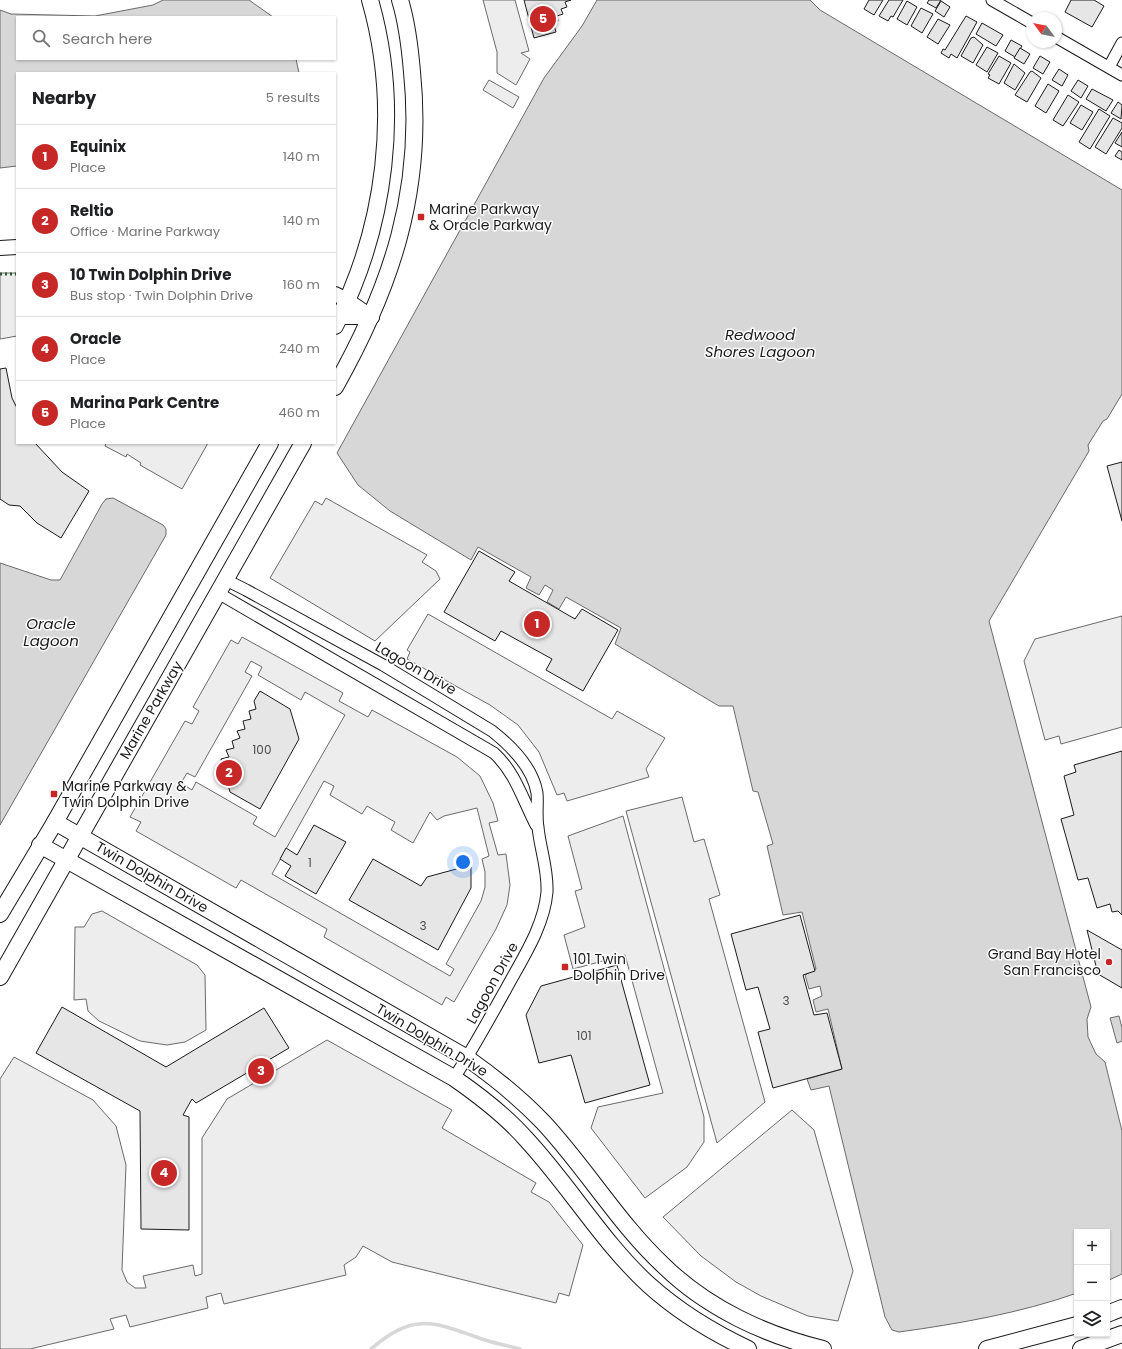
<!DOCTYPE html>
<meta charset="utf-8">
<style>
:root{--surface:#fff;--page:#f6f6f6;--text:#202124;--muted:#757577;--line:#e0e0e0;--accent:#c62828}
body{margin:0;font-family:Poppins,sans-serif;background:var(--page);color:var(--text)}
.controls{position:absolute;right:12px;bottom:12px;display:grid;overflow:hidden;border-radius:0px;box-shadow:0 1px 3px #0004}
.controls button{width:36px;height:36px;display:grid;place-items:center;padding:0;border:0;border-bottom:1px solid var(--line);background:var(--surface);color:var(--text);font:20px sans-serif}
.compass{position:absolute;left:1026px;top:12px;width:36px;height:36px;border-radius:50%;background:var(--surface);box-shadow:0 1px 3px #0004;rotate:303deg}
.you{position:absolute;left:463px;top:862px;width:14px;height:14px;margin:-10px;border:3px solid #fff;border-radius:50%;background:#1a73e8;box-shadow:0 0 0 6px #1a73e833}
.badge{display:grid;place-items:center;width:26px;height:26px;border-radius:50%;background:var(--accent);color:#fff;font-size:13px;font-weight:700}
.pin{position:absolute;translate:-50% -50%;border:2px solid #fff;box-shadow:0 1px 4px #0006}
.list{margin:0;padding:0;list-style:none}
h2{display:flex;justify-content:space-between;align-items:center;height:52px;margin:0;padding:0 16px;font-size:17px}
h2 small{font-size:13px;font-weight:400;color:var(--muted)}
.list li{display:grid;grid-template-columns:26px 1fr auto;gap:12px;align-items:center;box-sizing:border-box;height:64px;padding:0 16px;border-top:1px solid var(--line)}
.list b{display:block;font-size:15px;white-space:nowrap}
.list p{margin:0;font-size:13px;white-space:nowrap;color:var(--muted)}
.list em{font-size:13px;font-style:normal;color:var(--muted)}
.icon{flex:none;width:22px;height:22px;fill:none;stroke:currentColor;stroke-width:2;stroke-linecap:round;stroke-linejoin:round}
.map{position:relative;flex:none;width:1122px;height:1349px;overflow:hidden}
.search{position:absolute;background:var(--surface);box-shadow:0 1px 3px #0004;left:16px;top:16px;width:320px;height:44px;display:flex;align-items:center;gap:10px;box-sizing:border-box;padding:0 14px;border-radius:0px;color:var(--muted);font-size:15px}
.panel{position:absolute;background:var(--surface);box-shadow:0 1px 3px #0004;left:16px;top:72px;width:320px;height:372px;border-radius:0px}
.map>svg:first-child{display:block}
.built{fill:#ededed;stroke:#6a6a6a;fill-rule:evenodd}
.water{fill:#d7d7d7;stroke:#6a6a6a}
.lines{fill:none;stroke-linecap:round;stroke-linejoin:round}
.stream{stroke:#d7d7d7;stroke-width:3.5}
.building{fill:#e6e6e6;stroke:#1a1a1a}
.minor-casing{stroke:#1a1a1a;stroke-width:13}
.tertiary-casing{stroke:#1a1a1a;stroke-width:16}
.secondary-casing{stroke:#1a1a1a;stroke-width:18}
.minor{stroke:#fff;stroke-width:11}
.tertiary{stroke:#fff;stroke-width:14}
.secondary{stroke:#fff;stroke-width:16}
.hedge{stroke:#2b5a34;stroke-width:3;stroke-dasharray:2 3;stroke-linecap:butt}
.poi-dot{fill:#c62828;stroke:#fff;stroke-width:1.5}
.labels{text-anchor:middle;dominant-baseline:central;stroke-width:3;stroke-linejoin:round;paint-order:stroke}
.number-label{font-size:12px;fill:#4d4d4d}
.poi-label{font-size:14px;fill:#1a1a1a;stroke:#fff;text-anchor:start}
.street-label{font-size:14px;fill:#1a1a1a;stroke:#fff}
.water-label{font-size:15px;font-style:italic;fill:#1a1a1a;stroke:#fff}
</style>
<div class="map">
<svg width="1122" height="1349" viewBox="0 0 1122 1349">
<rect width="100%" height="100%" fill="#fff"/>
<g class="built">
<path d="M483,0h32l14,51 -8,2 9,6 -14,26 -19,-12v-21z"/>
<path d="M489,80l30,17 -6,11 -30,-18z"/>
<path d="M0,273h17v63l-17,3z"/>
<path d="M106,443h102l-26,46 -42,-24 1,-2 -14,-9 -1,3 -21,-11z"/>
<path d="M326,498l101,57 -5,7 14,9 4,8 -65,62 -105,-63 45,-77 7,4z"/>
<path d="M428,614l184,105 5,-8 48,27 -19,31 3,8 -82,24 -3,-8 -7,2 -18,-43 -21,-27 -28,-20 -83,-46 3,-7 -3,-2z"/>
<path d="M1122,616v111l-61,17 -2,-8 -14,4 -21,-79 11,-22z"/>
<path d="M242,637l101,56 -4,8 29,16 4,-7 85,47 23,19 13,27 5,18 -9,2 9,32 8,-1 4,31 -3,20 -11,24 -42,73 -8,-5 -4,8 -118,-68 3,-8 -86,-49 -5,8 -100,-57 5,-9 -11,-5 55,-96 7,3 7,-13 -6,-4 38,-67 7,4zM251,661l11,6 -4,8 43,25 4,-8 40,23 -70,122 -22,-13 4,-7 -61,-35 -4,8 -11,-7 6,-10 8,4 57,-101 -7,-4zM324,781l10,5 -4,9 32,19 5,-8 28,16 -4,8 22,13 17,-31 7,8 7,-4 33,-8 12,48 -7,3 3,13v15l-4,14 -35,63 8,5 -4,7 -178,-102z"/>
<path d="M682,797l12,45 10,-3 16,56 -11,4 56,203 -48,41 -91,-332z"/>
<path d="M623,816l81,301v25l-17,25 -42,31 -54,-70 7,-21 65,-14 -38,-138 -52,14 -9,-34 21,-8 -10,-36 7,-2 -14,-53z"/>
<path d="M102,911l95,54 8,10 1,55 -21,12 -18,3 -27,-4 -41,-20 -11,-10 -2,-12 -12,1 1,-73h9l8,-13z"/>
<path d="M327,1040l125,70 -10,18 94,55 -5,9 18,10 34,43 -14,51 -10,-3 -3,10 -164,-41 -29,-16 -7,11 -12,8 2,10 -122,29 -3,-11 -15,4 2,11 -78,19 -4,-12 -16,4 4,10 -84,20h-30v-270l14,-22 79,43 23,26 10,39 -4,105 5,12 8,6h11l-3,-12 50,-11 2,11 7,-2v-136l25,-39z"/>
<path d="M792,1110l22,20 39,141 -15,50 -30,-5 -47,-20 -25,-14 -35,-26 -38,-39z"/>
</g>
<g class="water">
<path d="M163,0h86l24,17h-256v42h279l3,14h-282v93l-17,2v-158l11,4 84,2 58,-11z"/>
<path d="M597,0h213l10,10 302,180v204l-15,25 -4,2 -15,24 1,6 -100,170 102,386 -4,12 1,18 8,17 9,8 17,69v143l-15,7v-49h-30v61c-56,20 -120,31 -178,39l-7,-2 -7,-13 -56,-231 -18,4 -4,-11 35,-10 -14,-60 -12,3 -3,-12 9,-4 -2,-10 -11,3 -4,-14 11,-6 -14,-57 -19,3 -16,-69 6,-2 -15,-52 -5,-1 -20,-85h-14l-104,-62 6,-16 -55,-31 -7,12 -12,-7 6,-12 -8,-5 -6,10 -13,-7 5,-11 -53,-30 -7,13 -81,-49 -32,-26 -21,-32 207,-375 38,-52z"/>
<path d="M113,498l50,27 3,4v6l-166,290v-262l51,17h9l42,-76 4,-5z"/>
<path d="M1119,1016l3,12v13l-5,2 -7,-25z"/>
</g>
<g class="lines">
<path class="stream" d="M371,1349c42,-36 60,-28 108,-11 13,5 27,7 41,11"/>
</g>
<g class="building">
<path d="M524,0h47l-6,2 2,5 -6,2 2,5 -6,2 1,5 -5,1 3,10 -22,6z"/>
<path d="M869,0h14l-9,15 -10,-6z"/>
<path d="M889,0h14l-10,17 -2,-1 -3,5 -9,-5z"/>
<path d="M929,0h12l-5,8 -9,-5z"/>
<path d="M1071,0h23l10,6 -12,21 -27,-15z"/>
<path d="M907,1l10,6 -10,18 -10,-6z"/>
<path d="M941,1l9,6 -6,10 -9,-6z"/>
<path d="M921,8l12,6 -11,19 -11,-7z"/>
<path d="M966,16l11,6 -20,36 -6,-4 -2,4 -8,-5 2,-4 2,1z"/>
<path d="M938,19l12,6 -12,19 -11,-7z"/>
<path d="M982,23l21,12 -7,11 -20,-12z"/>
<path d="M974,37l9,8 -10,18 -12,-7 10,-18z"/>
<path d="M1011,40l11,6 -7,11 -10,-6z"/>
<path d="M987,47l11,6 -11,19 -11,-7z"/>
<path d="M1020,48l10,6 -6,10 -10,-6z"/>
<path d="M999,56l12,7 -12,21 -11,-6 2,-3 -2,-1z"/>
<path d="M1040,56l10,6 -7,12 -10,-6z"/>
<path d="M1014,64l11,9 -10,17 -11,-7z"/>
<path d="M1059,69l9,6 -6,11 -10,-6z"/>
<path d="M1032,71l9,7 -14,24 -12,-7 15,-23z"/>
<path d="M1078,80l10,6 -7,12 -10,-7z"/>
<path d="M1048,84l11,7 -13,22 -11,-7z"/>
<path d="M1092,89l21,11 -7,11 -20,-12z"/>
<path d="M1068,95l11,7 -16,24 -10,-6z"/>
<path d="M1118,102l4,3 -1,14 -10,-6z"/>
<path d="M1081,105l12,7 -11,18 -12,-7z"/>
<path d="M1099,109l11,7 -20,33 -11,-7z"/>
<path d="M1113,118l9,5v5l-16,26 -11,-7z"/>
<path d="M1122,132v15l-7,-4z"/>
<path d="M1119,150l3,2v8l-7,-4z"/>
<path d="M6,368l6,30 5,10v35h18l27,29 27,19 -28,47 -24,-15 -17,-17 -11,-1 -9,-6v-130z"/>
<path d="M1122,462v59l-15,-55z"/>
<path d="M479,551l36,21 -6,9 66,38 7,-10 36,21 -35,61 -37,-21 6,-11 -51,-28 -6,10 -51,-29z"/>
<path d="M260,691l30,18 9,30 -39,70 -30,-17 -9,-33 8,-2 -3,-7 8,-2 -2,-7 8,-3 -3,-7 8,-2 -2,-8 8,-2 -2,-8 7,-2 -2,-8z"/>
<path d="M1122,751v164l-4,-4 -6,1 -2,-8 -13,4 -9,-30 -10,2 -17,-61 13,-4 -10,-39 12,-4 -2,-7z"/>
<path d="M314,825l32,17 -30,52 -31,-18 6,-10 -11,-7 6,-11 11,7z"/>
<path d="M373,859l48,27 6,-9 44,-12v23l-33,62 -89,-50z"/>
<path d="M800,915l15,56 -12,4 11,40 13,-2 15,56 -69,19 -15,-56 12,-3 -12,-42 -12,3 -15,-56z"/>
<path d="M1087,930l35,20v38l-24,-14z"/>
<path d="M617,965l33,120 -65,18 -14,-48 -32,8 -13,-48 15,-29z"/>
<path d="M62,1007l104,60 98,-59 25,40 -93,55 -4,-4 -9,16 6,2v113l-48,-1 -1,-118 -104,-58z"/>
</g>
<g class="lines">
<defs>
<g id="minor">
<path d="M992,0l40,23"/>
<path d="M1056,37l66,38"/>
<path d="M1109,67l13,-24"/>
<path d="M226,580l20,10 137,75 109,66c19,15 41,37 45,62 1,11 -1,23 1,34 2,22 10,41 9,65 -3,35 -25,67 -41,97 -17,30 -33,60 -52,89"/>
<path d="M218,593l276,160c21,19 29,47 42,72"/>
</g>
<g id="tertiary">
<path d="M0,248l17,-1"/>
<path d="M335,294l12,6 25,17"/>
<path d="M335,314l5,3h32"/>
</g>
<g id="secondary">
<path d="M335,326c51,-99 66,-218 35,-326"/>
<path d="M335,387c57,-101 89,-198 77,-315 -2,-24 -5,-49 -12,-72"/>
<path d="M55,822l412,236c27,19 53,40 76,64 43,46 75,101 121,144 43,42 101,69 159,83"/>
<path d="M40,845l414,233c26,18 51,37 72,61 43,46 76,103 123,146 30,27 63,47 99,64"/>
<path d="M0,914l55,-92 215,-379"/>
<path d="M0,977l303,-534"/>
<path d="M1107,1314l15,-6"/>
<path d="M987,1349l90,-24"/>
<path d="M1081,1349l41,-15"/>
</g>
</defs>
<use href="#minor" class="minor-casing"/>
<use href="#tertiary" class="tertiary-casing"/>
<use href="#secondary" class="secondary-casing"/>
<use href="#minor" class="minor"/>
<use href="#tertiary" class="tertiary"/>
<use href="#secondary" class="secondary"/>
<path class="hedge" d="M0,274h17"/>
</g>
<g class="poi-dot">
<rect x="417" y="213" width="8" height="8" rx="2"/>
<rect x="50" y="790" width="8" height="8" rx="2"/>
<circle cx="1109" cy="962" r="4"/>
<rect x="561" y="963" width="8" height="8" rx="2"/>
</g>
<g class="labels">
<g class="number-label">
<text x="262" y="749">100</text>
<text x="310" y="862">1</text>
<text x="423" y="925">3</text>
<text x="786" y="1000">3</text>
<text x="584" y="1035">101</text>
</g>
<g class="poi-label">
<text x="429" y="209">Marine Parkway<tspan x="429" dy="16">&amp; Oracle Parkway</tspan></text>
<text x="62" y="786">Marine Parkway &amp;<tspan x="62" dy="16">Twin Dolphin Drive</tspan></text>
<text x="1101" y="954" text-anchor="end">Grand Bay Hotel<tspan x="1101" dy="16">San Francisco</tspan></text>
<text x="573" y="959">101 Twin<tspan x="573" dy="16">Dolphin Drive</tspan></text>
</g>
<g class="street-label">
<text transform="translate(416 668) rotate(30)">Lagoon Drive</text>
<text transform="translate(151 710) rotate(-60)">Marine Parkway</text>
<text transform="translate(152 877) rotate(30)">Twin Dolphin Drive</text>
<text transform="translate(492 983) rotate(-61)">Lagoon Drive</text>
<text transform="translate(432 1040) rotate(31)">Twin Dolphin Drive</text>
</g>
<g class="water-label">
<text x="760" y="334">Redwood<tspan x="760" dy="17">Shores Lagoon</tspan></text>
<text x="51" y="623">Oracle<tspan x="51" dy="17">Lagoon</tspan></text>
</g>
</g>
</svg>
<div class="controls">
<button>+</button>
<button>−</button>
<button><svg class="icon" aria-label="layers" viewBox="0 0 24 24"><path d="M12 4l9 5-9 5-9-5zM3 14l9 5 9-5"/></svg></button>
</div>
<svg class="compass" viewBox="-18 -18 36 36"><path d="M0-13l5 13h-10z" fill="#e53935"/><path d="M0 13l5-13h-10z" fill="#757577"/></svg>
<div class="you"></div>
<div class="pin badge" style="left:537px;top:624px">1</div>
<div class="pin badge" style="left:229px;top:773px">2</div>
<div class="pin badge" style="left:261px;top:1071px">3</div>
<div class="pin badge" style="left:164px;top:1173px">4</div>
<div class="pin badge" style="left:543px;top:19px">5</div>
<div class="search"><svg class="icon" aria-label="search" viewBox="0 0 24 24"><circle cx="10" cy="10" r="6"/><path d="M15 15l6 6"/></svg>Search here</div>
<section class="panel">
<h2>Nearby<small>5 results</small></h2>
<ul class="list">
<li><span class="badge">1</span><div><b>Equinix</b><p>Place</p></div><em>140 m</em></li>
<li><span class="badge">2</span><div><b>Reltio</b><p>Office · Marine Parkway</p></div><em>140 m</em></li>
<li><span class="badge">3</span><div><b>10 Twin Dolphin Drive</b><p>Bus stop · Twin Dolphin Drive</p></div><em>160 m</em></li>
<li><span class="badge">4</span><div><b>Oracle</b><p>Place</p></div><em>240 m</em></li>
<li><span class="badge">5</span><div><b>Marina Park Centre</b><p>Place</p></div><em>460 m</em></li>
</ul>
</section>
</div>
